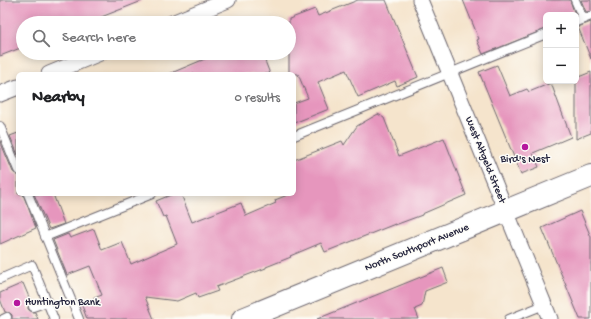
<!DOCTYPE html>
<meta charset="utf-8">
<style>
:root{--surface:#fff;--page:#f6f6f6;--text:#202124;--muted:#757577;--line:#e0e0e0}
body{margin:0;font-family:"Gochi Hand",sans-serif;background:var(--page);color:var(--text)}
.controls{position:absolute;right:12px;top:12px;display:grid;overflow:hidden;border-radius:6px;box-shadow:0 2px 10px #0003}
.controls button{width:36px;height:36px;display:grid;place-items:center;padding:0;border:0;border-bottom:1px solid var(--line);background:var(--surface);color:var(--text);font:20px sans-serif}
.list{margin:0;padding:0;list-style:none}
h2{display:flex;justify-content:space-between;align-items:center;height:52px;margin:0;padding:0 16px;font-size:17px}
h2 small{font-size:13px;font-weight:400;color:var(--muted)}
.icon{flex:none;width:22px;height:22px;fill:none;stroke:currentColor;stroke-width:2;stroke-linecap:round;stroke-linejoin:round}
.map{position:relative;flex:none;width:591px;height:319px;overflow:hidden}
.search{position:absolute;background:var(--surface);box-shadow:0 2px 10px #0003;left:16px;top:16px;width:280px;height:44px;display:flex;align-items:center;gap:10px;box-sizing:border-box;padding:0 14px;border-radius:22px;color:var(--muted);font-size:15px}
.panel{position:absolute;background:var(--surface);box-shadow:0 2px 10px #0003;left:16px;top:72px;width:280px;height:124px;border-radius:6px}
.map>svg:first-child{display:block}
.building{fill:#e696bd}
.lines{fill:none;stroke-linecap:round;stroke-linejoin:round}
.lane-casing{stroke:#6c666e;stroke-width:10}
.street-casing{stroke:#6c666e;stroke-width:17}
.secondary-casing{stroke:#6c666e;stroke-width:24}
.lane{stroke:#fff;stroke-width:8}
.street{stroke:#fff;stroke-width:15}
.secondary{stroke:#fff;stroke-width:22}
.poi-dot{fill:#b5179e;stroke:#fdfcf7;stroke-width:1.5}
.labels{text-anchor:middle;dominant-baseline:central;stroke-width:3;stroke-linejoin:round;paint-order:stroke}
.street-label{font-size:11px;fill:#22223b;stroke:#fdfcf7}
.poi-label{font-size:11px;fill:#22223b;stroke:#fdfcf7}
</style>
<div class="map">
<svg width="591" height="319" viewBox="0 0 591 319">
<rect width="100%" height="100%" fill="#fdfcf7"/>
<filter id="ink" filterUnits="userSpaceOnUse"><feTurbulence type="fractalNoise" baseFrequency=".025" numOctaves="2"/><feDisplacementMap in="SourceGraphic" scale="8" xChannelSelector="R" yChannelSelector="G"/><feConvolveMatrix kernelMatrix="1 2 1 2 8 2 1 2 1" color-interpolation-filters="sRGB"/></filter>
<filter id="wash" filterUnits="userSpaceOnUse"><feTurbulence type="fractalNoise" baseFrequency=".012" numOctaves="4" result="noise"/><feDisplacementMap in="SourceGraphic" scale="16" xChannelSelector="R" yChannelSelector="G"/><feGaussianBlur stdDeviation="0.9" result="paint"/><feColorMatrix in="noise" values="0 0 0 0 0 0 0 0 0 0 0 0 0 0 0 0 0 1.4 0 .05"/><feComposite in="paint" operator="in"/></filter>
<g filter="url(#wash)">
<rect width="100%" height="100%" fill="#f5e4cc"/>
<g id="blocks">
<g class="building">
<path d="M0,0h142v1l-56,22h-63v24l-23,9z"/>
<path d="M358,0h28l32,77 -21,9 -2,-5 -37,16 -12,-27 -28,12 11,27 -35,14v-20l14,-5 -10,-24h-9v-55l26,-10 3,7z"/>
<path d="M463,0h107l5,15h-29v14l-63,25 -6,-14 2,-1z"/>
<path d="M581,0h10v11l-5,1z"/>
<path d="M591,22v37l-13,-32z"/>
<path d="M219,53h43l8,21h-101z"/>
<path d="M497,65l13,31 17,-7 2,3 22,-9 20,54 -38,16 6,14 -18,7 -42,-102z"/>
<path d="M591,72v61l-15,6v-61z"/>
<path d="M378,114l6,4 15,38 45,-18 22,57 -44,19v1l-27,10v-1l-70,28 -4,-9 -31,13 1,1 -25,10v1l-50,19 2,4 -20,7 -2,-5 -19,8 -32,-4 9,22h-67l-6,-16 21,-8 -12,-29 -23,9 -14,-35 15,-6 2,4 24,-9 8,21 20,-8 9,22 46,-20 -11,-28 -3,1 -7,-16 17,-7h8l11,28 49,-19 5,13 30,-13 -1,-3 15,-6h4v-34l48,-19 2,4 13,-19z"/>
<path d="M18,133v22l-8,-19z"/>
<path d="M0,141l13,31 5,3v19h5l13,34 -36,16z"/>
<path d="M34,194h19l11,30 -15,5z"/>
<path d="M580,211l11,26v82h-11l-38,-91z"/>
<path d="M443,268l5,14 -23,9 -3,15 -7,3 4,10h-102z"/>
<path d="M23,283l8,19 -3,4v3l4,3h3l3,7h-26v-4l-2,-2 -5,-1 -5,-13v-6z"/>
</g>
</g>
</g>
<g filter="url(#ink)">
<use href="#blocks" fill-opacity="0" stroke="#6c666e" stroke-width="1"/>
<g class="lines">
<defs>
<g id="lane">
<path d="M575,0l8,19"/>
<path d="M576,22l15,-6"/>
<path d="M0,126l18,44"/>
<path d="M294,136l252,-102"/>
<path d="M28,194l51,125"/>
<path d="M45,237l107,-43"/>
<path d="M0,279l32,-14 22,54"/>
<path d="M33,307l14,-5"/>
<path d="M3,319l4,-2"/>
<path d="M509,319l35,-14"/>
</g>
<g id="street">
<path d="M420,0l130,319"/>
<path d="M172,23l56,-23"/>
<path d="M49,74l51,-21"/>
<path d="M0,94l18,-7"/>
</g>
<path id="secondary" d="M243,319l348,-143"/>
</defs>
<use href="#lane" class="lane-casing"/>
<use href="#street" class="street-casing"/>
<use href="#secondary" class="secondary-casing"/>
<use href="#lane" class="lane"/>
<use href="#street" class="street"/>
<use href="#secondary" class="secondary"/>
</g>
</g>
<g class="poi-dot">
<circle cx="525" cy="147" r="4"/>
<circle cx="17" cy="303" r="4"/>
</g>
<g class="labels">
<g class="street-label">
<text transform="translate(485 160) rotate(68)">West Altgeld Street</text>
<text transform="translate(417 248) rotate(-22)">North Southport Avenue</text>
</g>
<g class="poi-label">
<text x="525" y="160">Bird's Nest</text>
<text x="25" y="303" text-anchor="start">Huntington Bank</text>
</g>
</g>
</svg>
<div class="controls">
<button>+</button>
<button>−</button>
</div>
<div class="search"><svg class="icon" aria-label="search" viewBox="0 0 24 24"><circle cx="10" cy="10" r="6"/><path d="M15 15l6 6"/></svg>Search here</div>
<section class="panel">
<h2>Nearby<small>0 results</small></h2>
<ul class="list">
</ul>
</section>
</div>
